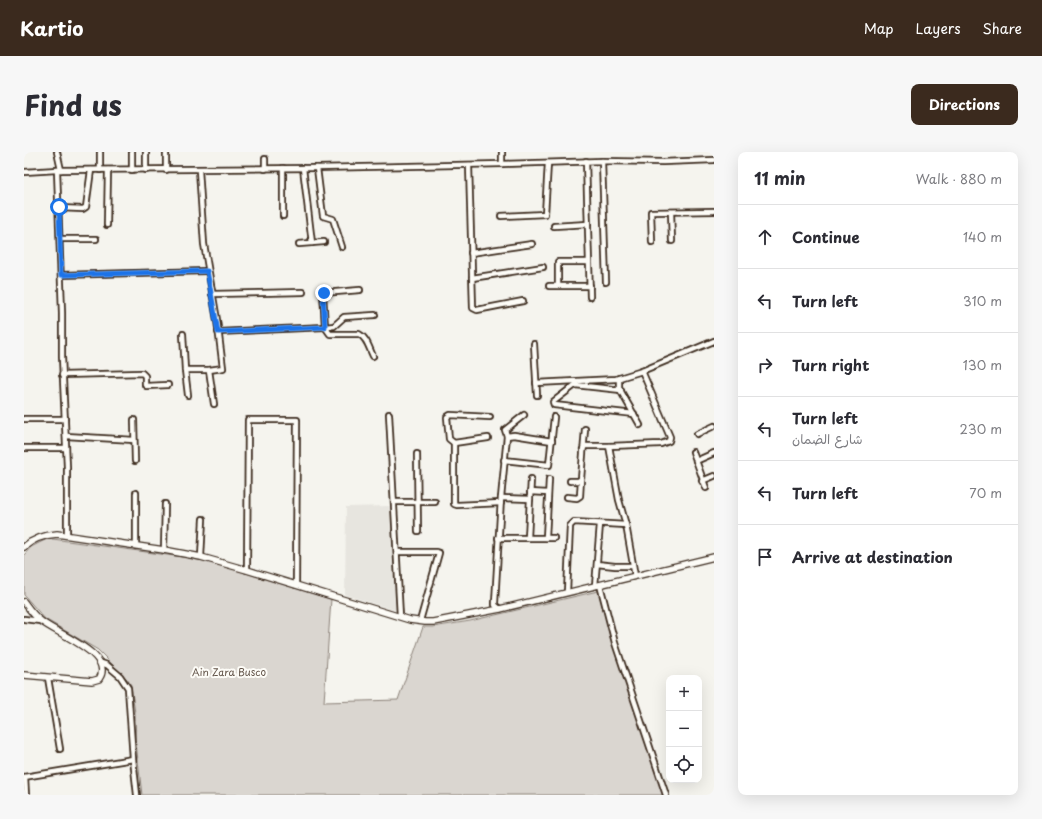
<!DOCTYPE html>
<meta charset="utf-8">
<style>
:root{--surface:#fff;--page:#f7f7f7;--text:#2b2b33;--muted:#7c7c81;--line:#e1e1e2;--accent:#3b2a1e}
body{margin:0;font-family:"Playpen Sans","Playpen Sans Arabic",sans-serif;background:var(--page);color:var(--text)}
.controls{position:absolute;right:12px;bottom:12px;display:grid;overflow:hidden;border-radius:8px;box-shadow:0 4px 16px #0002}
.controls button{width:36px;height:36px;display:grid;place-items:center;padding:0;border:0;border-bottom:1px solid var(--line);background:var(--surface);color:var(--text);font:20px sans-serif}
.stop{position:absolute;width:12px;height:12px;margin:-9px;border:3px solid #1a73e8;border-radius:50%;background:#fff}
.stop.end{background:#1a73e8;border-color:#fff;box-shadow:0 1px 4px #0008}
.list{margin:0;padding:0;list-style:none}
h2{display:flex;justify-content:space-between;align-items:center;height:52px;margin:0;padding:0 16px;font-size:17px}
h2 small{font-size:13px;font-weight:400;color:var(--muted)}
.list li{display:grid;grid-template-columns:26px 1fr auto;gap:12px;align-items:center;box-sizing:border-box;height:64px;padding:0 16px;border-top:1px solid var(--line)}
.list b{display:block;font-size:15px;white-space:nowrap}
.list p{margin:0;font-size:13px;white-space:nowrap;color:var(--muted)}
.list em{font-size:13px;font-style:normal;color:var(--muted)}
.icon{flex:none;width:22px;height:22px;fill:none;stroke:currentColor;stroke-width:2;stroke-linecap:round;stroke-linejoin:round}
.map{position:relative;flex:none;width:690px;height:643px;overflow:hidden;border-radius:8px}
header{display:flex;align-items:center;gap:24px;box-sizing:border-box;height:56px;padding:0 20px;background:var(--accent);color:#fff}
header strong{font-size:19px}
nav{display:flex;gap:22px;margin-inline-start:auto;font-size:14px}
.intro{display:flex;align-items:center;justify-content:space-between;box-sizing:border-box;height:96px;padding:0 24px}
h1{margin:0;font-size:28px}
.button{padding:10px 18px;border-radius:8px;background:var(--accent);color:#fff;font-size:14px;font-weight:700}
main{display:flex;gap:24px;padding:0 24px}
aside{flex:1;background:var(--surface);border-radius:8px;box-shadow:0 4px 16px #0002}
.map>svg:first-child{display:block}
.built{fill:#e7e5df}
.green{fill:#dad6d0;stroke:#8a8077}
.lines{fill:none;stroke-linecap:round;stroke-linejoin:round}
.minor-casing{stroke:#3b2a1e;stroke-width:8}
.major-casing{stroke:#3b2a1e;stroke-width:8}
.minor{stroke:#fdfcf7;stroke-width:4.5}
.major{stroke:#fdfcf7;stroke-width:5.5}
.route{stroke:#1a73e8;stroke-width:5}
.labels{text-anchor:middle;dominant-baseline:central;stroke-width:4;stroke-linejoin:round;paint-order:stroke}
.park-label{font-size:10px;fill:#63554a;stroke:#fdfcf7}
</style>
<header>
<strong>Kartio</strong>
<nav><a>Map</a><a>Layers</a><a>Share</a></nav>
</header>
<div class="intro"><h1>Find us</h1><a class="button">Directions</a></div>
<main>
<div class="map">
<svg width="690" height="643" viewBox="0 0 690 643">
<rect width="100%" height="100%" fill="#f5f4ee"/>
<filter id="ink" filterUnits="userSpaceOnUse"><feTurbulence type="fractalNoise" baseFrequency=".025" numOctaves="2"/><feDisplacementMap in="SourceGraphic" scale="8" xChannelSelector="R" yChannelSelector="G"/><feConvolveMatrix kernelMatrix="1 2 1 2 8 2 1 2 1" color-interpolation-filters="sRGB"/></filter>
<g filter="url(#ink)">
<path class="built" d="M367,354l6,105 -52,-16 1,-88z"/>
<path class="green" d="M23,387h6l136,19 24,5 118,36 -7,103 74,-2 25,-73h10l37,-6 128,-30 71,204h-527l-6,-52 -1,-30 -4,-28 -4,-6 -29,-29 -53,-31 -21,-24v-40l7,-8z"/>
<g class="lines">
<defs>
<g id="minor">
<path d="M33,0l4,18"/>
<path d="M76,0v18"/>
<path d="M478,0v12"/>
<path d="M241,7v10"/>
<path d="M562,9l4,136"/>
<path d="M578,9l4,121"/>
<path d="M445,13l4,143 4,2 46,-9"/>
<path d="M259,16v48"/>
<path d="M279,16l9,75"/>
<path d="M293,16l6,48 10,3 9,28"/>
<path d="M108,18v-18"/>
<path d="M122,18v-18"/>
<path d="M142,18v-18"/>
<path d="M0,20l33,-2"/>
<path d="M35,56l24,1 3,-2 5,-37"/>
<path d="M647,60l1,29"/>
<path d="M477,64l44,-2 3,-51"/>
<path d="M83,73l1,-55"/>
<path d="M530,74l34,-2"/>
<path d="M36,87h36"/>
<path d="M628,90l-1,-30 63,-1"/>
<path d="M275,92l25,-2"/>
<path d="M447,101l61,-9"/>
<path d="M37,123l146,-4"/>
<path d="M448,126l71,-11"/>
<path d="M525,134h41"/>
<path d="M534,134v-24h31"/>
<path d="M336,138l-37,3 2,34 5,7h29c8,4 10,14 14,22"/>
<path d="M188,142l91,-2"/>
<path d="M194,180l107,-5 9,-1 10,-9 31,-2"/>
<path d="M159,182l2,36"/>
<path d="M510,192l3,51"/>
<path d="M185,218l5,34"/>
<path d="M38,223l80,-2 3,3v9l1,1 22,-1"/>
<path d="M595,226v10l21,37"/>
<path d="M512,231l80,-4 26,-8 72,-30"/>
<path d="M597,238l-46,-5 -22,17 1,3 80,9"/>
<path d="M164,243l-3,-25h24l14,-2 -6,-48 -13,-76 -5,-74"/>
<path d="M365,262l11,202"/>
<path d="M0,267h41"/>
<path d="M110,268l1,41"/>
<path d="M673,282l17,-8"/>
<path d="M42,284l68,4"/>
<path d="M483,284l-2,-6 19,-15"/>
<path d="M464,286l-34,5 -5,-4 -2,-22 3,-2 40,2"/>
<path d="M430,291v61l3,1 44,-2"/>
<path d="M585,294l10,54 7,25 9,51"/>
<path d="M0,296h42"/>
<path d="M559,297l2,-3h24l52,-2 8,-3 1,-4 -28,-66"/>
<path d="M669,300l13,36"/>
<path d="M393,302l1,77"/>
<path d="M480,308l45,5 5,-48"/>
<path d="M672,309l18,-8"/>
<path d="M546,329h8l3,-2 4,-50"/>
<path d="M678,329l12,-5"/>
<path d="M506,340l18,1"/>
<path d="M543,345l10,1 3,-2 1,-17"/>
<path d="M477,346l29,1"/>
<path d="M370,350h41"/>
<path d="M43,383v-68l-5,-110v-44l-5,-143 260,-2 185,-4 101,-3 60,1 51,-2"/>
<path d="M474,386h56"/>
<path d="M504,386l3,-59"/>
<path d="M522,386l3,-59"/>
<path d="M112,394v-53"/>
<path d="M140,398l1,-46"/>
<path d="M373,400h39l3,1 -19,68"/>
<path d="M177,405l2,-38"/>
<path d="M573,412l18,2h18"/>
<path d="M223,418l1,-150h49l-1,165"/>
<path d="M576,433l15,58 51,152"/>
<path d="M571,434l5,-62"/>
<path d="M543,440l3,-66 4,-4 52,3"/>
<path d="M476,457l-5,-4v-2l6,-105 6,-62 7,-1 38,6"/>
<path d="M0,467l16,2"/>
<path d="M77,511l6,2 13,11 8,12 5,71 4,36"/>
<path d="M24,526l12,71"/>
<path d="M0,625l109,-18"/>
<path d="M1,625l1,18"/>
</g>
<g id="major">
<path d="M0,395c10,-9 20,-12 33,-13l107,16 37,7 46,13 163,50 15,2h8l67,-13 214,-52"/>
<path d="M0,450c5,7 10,14 17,19 14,12 75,34 58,58l-7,2 -68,-6"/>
</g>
</defs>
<use href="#minor" class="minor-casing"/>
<use href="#major" class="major-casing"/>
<use href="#minor" class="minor"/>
<use href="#major" class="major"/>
</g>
</g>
<g class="lines" filter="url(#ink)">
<path class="route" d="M35,55l2,68 146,-4 11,61 107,-5 -2,-32 1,-2"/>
</g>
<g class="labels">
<g class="park-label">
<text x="205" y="519">Ain Zara Busco</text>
</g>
</g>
</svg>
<div class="controls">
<button>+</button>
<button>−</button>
<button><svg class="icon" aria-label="locate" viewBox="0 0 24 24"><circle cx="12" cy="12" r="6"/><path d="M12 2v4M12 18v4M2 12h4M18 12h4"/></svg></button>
</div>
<div class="stop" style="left:35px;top:55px"></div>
<div class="stop end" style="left:300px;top:141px"></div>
</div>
<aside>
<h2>11 min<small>Walk · 880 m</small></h2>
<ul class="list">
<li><svg class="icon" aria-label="ahead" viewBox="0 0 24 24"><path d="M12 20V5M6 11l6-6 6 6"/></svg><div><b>Continue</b></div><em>140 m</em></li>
<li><svg class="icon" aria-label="left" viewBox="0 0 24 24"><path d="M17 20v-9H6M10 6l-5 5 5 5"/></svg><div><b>Turn left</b></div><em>310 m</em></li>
<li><svg class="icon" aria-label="right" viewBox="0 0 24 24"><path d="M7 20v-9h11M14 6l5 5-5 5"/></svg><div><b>Turn right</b></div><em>130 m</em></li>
<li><svg class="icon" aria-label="left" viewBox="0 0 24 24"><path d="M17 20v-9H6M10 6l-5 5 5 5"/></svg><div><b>Turn left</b><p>شارع الضمان</p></div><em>230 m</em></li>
<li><svg class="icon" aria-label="left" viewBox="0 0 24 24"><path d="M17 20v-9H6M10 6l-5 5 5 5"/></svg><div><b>Turn left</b></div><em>70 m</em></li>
<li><svg class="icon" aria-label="arrive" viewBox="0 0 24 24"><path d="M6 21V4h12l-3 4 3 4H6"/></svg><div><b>Arrive at destination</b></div></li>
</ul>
</aside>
</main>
